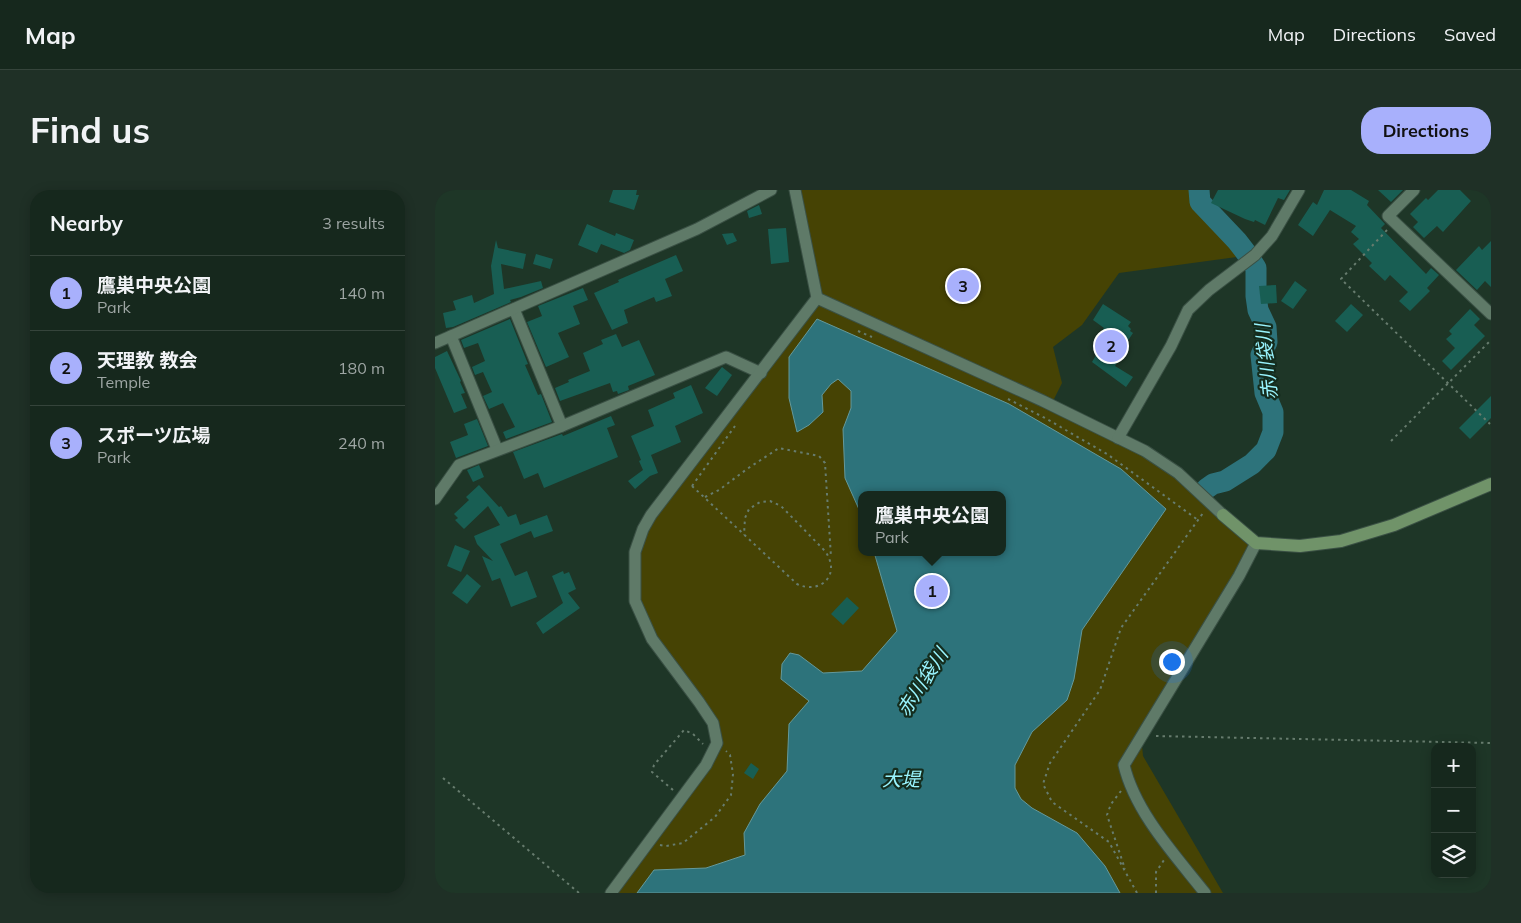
<!DOCTYPE html>
<meta charset="utf-8">
<style>
:root{--surface:#16281d;--page:#1f3026;--text:#f1f3f6;--muted:#9ea6a4;--line:#35443b;--accent:#a8b0fc}
body{margin:0;font-family:Mulish,"Noto Sans JP",sans-serif;background:var(--page);color:var(--text)}
.controls{position:absolute;right:15px;bottom:15px;display:grid;overflow:hidden;border-radius:10px;box-shadow:0 2px 12px #0003}
.controls button{width:45px;height:45px;display:grid;place-items:center;padding:0;border:0;border-bottom:1px solid var(--line);background:var(--surface);color:var(--text);font:25px sans-serif}
.you{position:absolute;left:736px;top:471px;width:18px;height:18px;margin:-12px;border:4px solid #fff;border-radius:50%;background:#1a73e8;box-shadow:0 0 0 8px #1a73e833}
.badge{display:grid;place-items:center;width:32px;height:32px;border-radius:50%;background:var(--accent);color:#111;font-size:16px;font-weight:700}
.pin{position:absolute;translate:-50% -50%;border:2px solid #fff;box-shadow:0 1px 5px #0006}
.popup{position:absolute;left:423px;top:301px;width:148px;height:65px;box-sizing:border-box;display:grid;place-content:center;border-radius:10px;background:var(--surface);filter:drop-shadow(0 1px 4px #0005);font-size:16px;white-space:nowrap;color:var(--muted)}
.popup b{font-size:19px;color:var(--text)}
.popup::after{content:'';position:absolute;left:50%;top:100%;margin-left:-10px;border:10px solid transparent;border-top-color:var(--surface)}
.list{margin:0;padding:0;list-style:none}
h2{display:flex;justify-content:space-between;align-items:center;height:65px;margin:0;padding:0 20px;font-size:21px}
h2 small{font-size:16px;font-weight:400;color:var(--muted)}
.list li{display:grid;grid-template-columns:32px 1fr auto;gap:15px;align-items:center;box-sizing:border-box;height:75px;padding:0 20px;border-top:1px solid var(--line)}
.list b{display:block;font-size:19px;white-space:nowrap}
.list p{margin:0;font-size:16px;white-space:nowrap;color:var(--muted)}
.list em{font-size:16px;font-style:normal;color:var(--muted)}
.icon{flex:none;width:28px;height:28px;fill:none;stroke:currentColor;stroke-width:2;stroke-linecap:round;stroke-linejoin:round}
.map{position:relative;flex:none;width:1056px;height:703px;overflow:hidden;border-radius:20px}
header{display:flex;align-items:center;gap:30px;box-sizing:border-box;height:70px;padding:0 25px;background:var(--surface);border-bottom:1px solid var(--line)}
header strong{font-size:24px}
nav{display:flex;gap:28px;margin-inline-start:auto;font-size:18px}
.intro{display:flex;align-items:center;justify-content:space-between;box-sizing:border-box;height:120px;padding:0 30px}
h1{margin:0;font-size:35px}
.button{padding:12px 22px;border-radius:20px;background:var(--accent);color:#111;font-size:18px;font-weight:700}
main{display:flex;gap:30px;padding:0 30px}
aside{flex:1;background:var(--surface);border-radius:20px;box-shadow:0 2px 12px #0003}
.map>svg:first-child{display:block}
.green{fill:#464304;fill-rule:evenodd}
.water{fill:#2d737b;stroke:#64999b}
.lines{fill:none;stroke-linecap:round;stroke-linejoin:round}
.river{stroke:#2d737b;stroke-width:21}
.building{fill:#185e53}
.street-casing{stroke:#3a5044;stroke-width:13}
.secondary-casing{stroke:#3a5044;stroke-width:14}
.path{stroke:#677c6e;stroke-width:2;stroke-dasharray:2.5 4;stroke-linecap:butt}
.street{stroke:#5f7a68;stroke-width:11}
.secondary{stroke:#709369;stroke-width:12}
.labels{text-anchor:middle;dominant-baseline:central;stroke-width:4.5;stroke-linejoin:round;paint-order:stroke}
.water-label{font-size:19px;font-style:italic;fill:#99f4fe;stroke:#142c1d}
</style>
<header>
<strong>Map</strong>
<nav><a>Map</a><a>Directions</a><a>Saved</a></nav>
</header>
<div class="intro"><h1>Find us</h1><a class="button">Directions</a></div>
<main>
<aside>
<h2>Nearby<small>3 results</small></h2>
<ul class="list">
<li><span class="badge">1</span><div><b>鷹巣中央公園</b><p>Park</p></div><em>140 m</em></li>
<li><span class="badge">2</span><div><b>天理教 教会</b><p>Temple</p></div><em>180 m</em></li>
<li><span class="badge">3</span><div><b>スポーツ広場</b><p>Park</p></div><em>240 m</em></li>
</ul>
</aside>
<div class="map">
<svg width="1056" height="703" viewBox="0 0 1056 703">
<rect width="100%" height="100%" fill="#1e3627"/>
<path class="green" d="M360,0h400c-1,25 33,49 49,66l-125,17 -37,52 -29,22 9,36 -11,22 94,46 111,92 -115,192 2,21 80,137h-612l106,-150 -4,-20 -31,-45 -47,-77 8,-72 174,-231zM427,305h140v57h-140z"/>
<path class="water" d="M382,129l192,85 112,65 45,40 -84,121 -8,49 -7,21 -35,32 -17,33v23l6,11 11,9 45,25 28,33 15,27h-483l17,-23 52,-2 39,-13 -1,-22 16,-29 27,-33 2,-47 20,-23 -28,-22 1,-15 8,-11 9,2 24,18 39,-2 35,-40 -23,-79h128v-57h-140v21l-17,-38 -2,-49 8,-21v-17l-13,-12 -7,5 -9,11 1,17 -14,13 -12,7 -8,-34v-41z"/>
<g class="lines">
<path class="river" d="M764,0l1,12 37,39 10,13 9,14v28l2,14 8,17 1,15 -6,13 4,38 8,19v20l-7,18 -14,14 -27,17 -12,3 -7,5"/>
</g>
<g class="building">
<path d="M178,0h24l-1,5h3l-5,15 -25,-8z"/>
<path d="M783,0h72l-6,10 -6,-2 -13,27 -10,-5 -1,2 -9,-3 -34,-16z"/>
<path d="M889,0h27l18,11 -2,4 18,19 -4,4 45,46 5,-6 8,7 -12,13 3,3 -20,20 -11,-10 9,-9 -18,-17 -5,6 -16,-15 3,-3 -19,-19 6,-5 -8,-7 5,-6 -26,-16 -17,26 -15,-11 15,-23 4,3z"/>
<path d="M943,0h25l-12,12z"/>
<path d="M1003,0h22l11,11 -28,31 -6,-6 -13,12 -11,-11 5,-5 -8,-8 16,-16 2,2z"/>
<path d="M324,15l3,9 -13,4 -2,-7z"/>
<path d="M152,34l28,12 1,-3 18,7 -4,10 -6,3 -23,-9 -4,9 -19,-8z"/>
<path d="M351,38l3,34 -18,2 -3,-35z"/>
<path d="M298,43l4,8 -10,4 -5,-11z"/>
<path d="M61,50l2,8 28,6 -3,15 -22,-5 3,25 37,-8 2,7 -22,9 -11,3 1,2 -58,25 -7,1 -3,-15 13,-3 -3,-9 19,-6 2,8 20,-9 -3,-28z"/>
<path d="M1056,51v46l-6,-6 -8,9 -21,-20 23,-24 3,4z"/>
<path d="M101,64l17,5 -3,10 -17,-5z"/>
<path d="M241,65l7,16 -18,8 7,17 -16,6 -2,-5 -30,13 4,13 -16,7 -18,-37 25,-11 -1,-2z"/>
<path d="M860,91l12,9 -14,19 -12,-8z"/>
<path d="M841,95l1,18 -16,1 -2,-18z"/>
<path d="M148,98l5,12 -15,6 7,18 -22,9 11,24 -23,10 -19,-45 15,-6 -4,-10z"/>
<path d="M668,114l28,18 -3,4 3,3 -1,2 3,2 -10,15 2,2 -10,16 18,11 -7,10 -34,-25 13,-22 -6,-4 5,-8 -11,-8z"/>
<path d="M916,114l12,11 -16,17 -12,-11z"/>
<path d="M1035,119l10,10 -6,6 11,11 -34,34 -9,-9 13,-13 -9,-9 6,-5 -3,-3z"/>
<path d="M75,129l18,45 -3,1 13,30 3,-1 11,28 -46,17 -3,-7 12,-5 -12,-24 -14,6 -6,-13 9,-4 -9,-20 -8,3 -3,-8 13,-6 -7,-18 -14,5 -3,-8z"/>
<path d="M181,144l6,13 17,-7 16,35 -27,11 1,4 -11,4 -1,-3 -4,1 -3,-9 -50,18 -5,-13 14,-6 -1,-2 22,-9 -7,-18 20,-9 -2,-4z"/>
<path d="M12,161l14,30 -1,1 5,11 -4,1 6,14 -13,5 -19,-45v-11z"/>
<path d="M287,177l10,8 -15,21 -12,-8z"/>
<path d="M256,195l12,28 -28,13 6,16 -30,13 7,18 -8,3 -15,13 -7,-8 15,-11 -4,-9 2,-1 -10,-24 23,-10 -6,-16 27,-12 -2,-5z"/>
<path d="M1056,206v22l-21,21 -11,-11z"/>
<path d="M176,226l4,9 -8,3 11,29 -74,31 -6,-15 -14,6 -11,-27 49,-18 1,2z"/>
<path d="M42,229l11,27 -32,12 -6,-16 18,-7 -4,-11z"/>
<path d="M44,275l5,12 -11,5 -6,-12z"/>
<path d="M44,295l20,22 2,-1 7,11 8,-3 4,11 27,-10 6,16 -19,7 -3,-7 -31,13 15,32 12,-5 10,26 -26,10 -11,-29 -8,3 -10,-25 11,5 -16,-17 -3,-8 26,-11 -12,-19 -24,23 -9,-9 3,-2 -4,-4 15,-14 -3,-3z"/>
<path d="M20,355l15,6 -9,21 -14,-6z"/>
<path d="M128,381l1,3 5,-2 7,17 -8,4 12,15 -37,26 -7,-11 27,-20 -11,-27z"/>
<path d="M32,384l14,12 -14,18 -15,-11z"/>
<path d="M412,407l12,11 -16,17 -12,-11z"/>
<path d="M316,573l8,6 -6,10 -9,-6z"/>
</g>
<g class="lines">
<defs>
<g id="street">
<path d="M979,0l-26,26 103,98"/>
<path d="M382,108l226,103 102,50 33,22 45,42"/>
<path d="M79,119l48,117"/>
<path d="M16,146l46,113"/>
<path d="M0,153l262,-114 74,-39"/>
<path d="M683,248l53,-92 17,-36 21,-20 46,-35 17,-19 27,-46"/>
<path d="M0,309l24,-34 103,-39 164,-69 35,16"/>
<path d="M176,703l95,-128 11,-22 -4,-20 -14,-21 -47,-63 -17,-38v-49l8,-23 8,-14 166,-217 -22,-108"/>
<path d="M770,703c-30,-38 -70,-81 -81,-128l115,-189 17,-33"/>
</g>
<path id="secondary" d="M788,325l33,28 44,3 41,-5 53,-16 97,-41"/>
</defs>
<use href="#street" class="street-casing"/>
<use href="#secondary" class="secondary-casing"/>
<g class="path">
<path d="M952,40l-46,49 149,145"/>
<path d="M423,141l14,6"/>
<path d="M573,209l37,19 62,36 91,66"/>
<path d="M956,251l100,-101"/>
<path d="M257,296l43,-60"/>
<path d="M257,296l105,98c23,11 45,-9 28,-33l-44,-45 -11,-5 -10,1 -11,7 -4,9 -1,17"/>
<path d="M270,307l14,-7 28,-21 32,-21 40,8 6,7 6,94"/>
<path d="M721,546l335,7"/>
<path d="M8,588l136,115"/>
<path d="M238,600l-21,-18 2,-7 30,-35 9,4 10,10"/>
<path d="M686,601l-10,13 -4,11 18,54"/>
<path d="M225,655l6,1 17,-3 32,-26 16,-22 2,-21 -3,-19 -4,-4"/>
<path d="M702,703l-28,-51 -57,-40 -9,-18 7,-21 50,-73 21,-62 82,-115"/>
<path d="M721,703v-21l8,-12"/>
</g>
<use href="#street" class="street"/>
<use href="#secondary" class="secondary"/>
</g>
<g class="labels">
<g class="water-label">
<text transform="translate(831 172) rotate(-96)">赤川袋川</text>
<text transform="translate(487 492) rotate(-57)">赤川袋川</text>
<text x="466" y="589">大堤</text>
</g>
</g>
</svg>
<div class="controls">
<button>+</button>
<button>−</button>
<button><svg class="icon" aria-label="layers" viewBox="0 0 24 24"><path d="M12 4l9 5-9 5-9-5zM3 14l9 5 9-5"/></svg></button>
</div>
<div class="you"></div>
<div class="pin badge" style="left:497px;top:401px">1</div>
<div class="popup"><b>鷹巣中央公園</b>Park</div>
<div class="pin badge" style="left:676px;top:156px">2</div>
<div class="pin badge" style="left:528px;top:96px">3</div>
</div>
</main>
